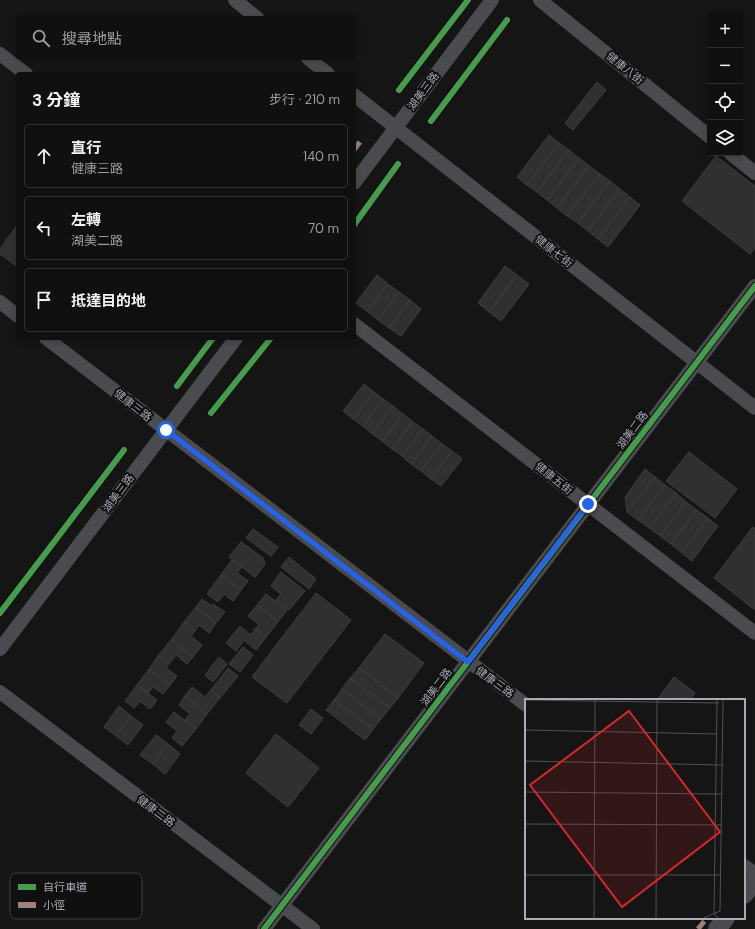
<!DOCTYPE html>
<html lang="zh-TW">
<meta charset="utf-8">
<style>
:root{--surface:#101010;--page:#191919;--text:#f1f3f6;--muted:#9c9d9f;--line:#303030}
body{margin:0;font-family:"DM Sans","Noto Sans TC",sans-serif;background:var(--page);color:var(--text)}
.controls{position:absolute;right:12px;top:12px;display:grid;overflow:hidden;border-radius:4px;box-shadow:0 2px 6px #0003}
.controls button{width:36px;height:36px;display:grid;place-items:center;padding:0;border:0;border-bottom:1px solid var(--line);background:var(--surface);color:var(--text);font:20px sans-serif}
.stop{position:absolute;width:12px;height:12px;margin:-9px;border:3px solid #2563eb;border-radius:50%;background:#fff}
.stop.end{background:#2563eb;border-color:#fff;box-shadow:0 1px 4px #0008}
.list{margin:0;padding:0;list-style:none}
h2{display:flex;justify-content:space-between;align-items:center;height:52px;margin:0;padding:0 16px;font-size:17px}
h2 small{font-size:13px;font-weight:400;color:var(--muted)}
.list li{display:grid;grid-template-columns:26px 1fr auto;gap:12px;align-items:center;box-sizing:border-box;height:64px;margin:0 8px 8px;padding:0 8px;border:1px solid var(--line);border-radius:4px}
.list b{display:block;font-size:15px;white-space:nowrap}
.list p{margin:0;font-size:13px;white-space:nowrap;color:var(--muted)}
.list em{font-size:13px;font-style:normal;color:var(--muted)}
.icon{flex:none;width:22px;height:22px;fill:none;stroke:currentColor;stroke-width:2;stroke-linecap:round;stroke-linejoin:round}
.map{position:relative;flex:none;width:755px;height:929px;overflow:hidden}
.search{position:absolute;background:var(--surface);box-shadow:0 2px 6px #0003;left:16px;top:16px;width:340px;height:44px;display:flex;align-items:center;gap:10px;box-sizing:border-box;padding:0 14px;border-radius:4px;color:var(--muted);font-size:15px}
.panel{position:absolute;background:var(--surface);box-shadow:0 2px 6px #0003;left:16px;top:72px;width:340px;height:268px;border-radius:4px}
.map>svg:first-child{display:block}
.building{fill:#303030;stroke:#3e3f41}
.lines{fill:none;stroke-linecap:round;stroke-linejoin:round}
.minor{stroke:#4a4b4e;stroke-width:14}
.tertiary{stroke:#4a4b4e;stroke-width:18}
.quiet{stroke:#9e8076;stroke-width:5;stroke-dasharray:10 5;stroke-linecap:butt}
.cycleway-casing{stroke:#101011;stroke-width:8}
.cycleway{stroke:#469c4c;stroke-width:6}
.route{stroke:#2563eb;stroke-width:5}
.labels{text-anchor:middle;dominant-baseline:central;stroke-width:4;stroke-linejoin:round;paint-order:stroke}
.street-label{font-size:11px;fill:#a7acb5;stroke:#101011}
.inset-road{fill:none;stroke:#4f5155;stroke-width:1}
.view{fill:#d62828;fill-opacity:0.15;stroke:#d62828;stroke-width:2}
.inset-edge{fill:none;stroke:#a7acb5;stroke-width:2}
.key{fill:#101011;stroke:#3d3f42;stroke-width:1}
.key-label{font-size:11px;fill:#a7acb5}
</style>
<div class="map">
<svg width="755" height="929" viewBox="0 0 755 929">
<rect width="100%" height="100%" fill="#151515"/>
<g class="building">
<path d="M597,82l9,8 -33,40 -8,-7z"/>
<path d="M549,135l10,8 -32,42 -10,-8z"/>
<path d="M559,143l10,7 -32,42 -10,-7z"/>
<path d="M569,150l10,8 -32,42 -10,-8z"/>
<path d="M716,156l39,30v62l-5,6 -68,-53z"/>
<path d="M579,158l10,8 -32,42 -10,-8z"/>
<path d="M589,166l11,8 -33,42 -10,-8z"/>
<path d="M600,174l10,7 -32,42 -11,-7z"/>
<path d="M610,181l10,8 -32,42 -10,-8z"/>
<path d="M620,189l10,8 -32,42 -10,-8z"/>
<path d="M630,197l10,8 -32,42 -10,-8z"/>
<path d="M18,224v43l-18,-13v-5z"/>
<path d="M505,266l12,9 -28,37 -11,-9z"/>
<path d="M377,275l11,9 -21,27 -11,-8z"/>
<path d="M517,275l12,9 -28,37 -12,-9z"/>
<path d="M388,284l11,8 -21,28 -11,-9z"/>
<path d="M399,292l11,8 -21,28 -11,-8z"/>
<path d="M410,300l11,9 -20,27 -12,-8z"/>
<path d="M364,384l10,8 -21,27 -10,-8z"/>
<path d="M374,392l9,7 -20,27 -10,-7z"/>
<path d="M383,399l10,7 -21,28 -9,-8z"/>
<path d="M393,406l10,8 -21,27 -10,-7z"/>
<path d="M403,414l10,8 -21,27 -10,-8z"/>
<path d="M413,422l10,7 -21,27 -10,-7z"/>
<path d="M423,429l9,7 -21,28 -9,-8z"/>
<path d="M432,436l10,8 -21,27 -10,-7z"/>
<path d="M442,444l10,7 -21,28 -10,-8z"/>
<path d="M452,451l10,8 -21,27 -10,-7z"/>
<path d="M689,452l48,37 -22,29 -49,-37z"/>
<path d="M645,469l10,8 -28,35 -2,-15z"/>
<path d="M655,477l10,8 -27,35 -11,-8z"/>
<path d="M665,485l11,8 -27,35 -11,-8z"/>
<path d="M676,493l10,9 -26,34 -11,-8z"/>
<path d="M686,502l11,8 -26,34 -11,-8z"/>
<path d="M697,510l11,8 -26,35 -11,-9z"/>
<path d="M708,518l10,8 -26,35 -10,-8z"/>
<path d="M753,527l2,2v81l-41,-32z"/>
<path d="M253,529l25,18 -7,9 -25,-18z"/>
<path d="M241,542l22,16 2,6 -10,13 -26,-20z"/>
<path d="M289,557l27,22 -7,10 -28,-22z"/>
<path d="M232,560l10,7 -5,6 11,8 -7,9 -20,-15z"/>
<path d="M281,572l24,19 -16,19 -13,-10 5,-6 -10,-8z"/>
<path d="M221,575l20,15 -8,11 -9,-7 -6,8 -11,-8z"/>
<path d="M316,593l35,27 -64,83 -35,-26z"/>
<path d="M266,594l21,16 -9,12 -21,-17z"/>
<path d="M202,599l10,7 1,-2 12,8 -9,11 -20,-16z"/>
<path d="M257,605l21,17 -12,15 -11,-8 4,-4 -11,-9z"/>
<path d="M196,607l20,16 -7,10 -10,-8 -4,6 -11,-9z"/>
<path d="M184,622l11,9 -4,5 11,9 -9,12 -22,-17z"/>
<path d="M240,626l11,9 4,-6 11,8 -10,13 -12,-10 -8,11 -10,-8z"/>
<path d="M385,634l39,29 -26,35 -39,-30z"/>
<path d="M171,640l22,17 -6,7 -11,-9 -7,9 -11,-8z"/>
<path d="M243,647l10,8 -13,17 -11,-8z"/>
<path d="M158,656l11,8 -3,4 11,8 -7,9 -21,-16z"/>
<path d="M219,657l8,7 -14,18 -8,-7z"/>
<path d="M228,668l10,8 -18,22 -9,-8z"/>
<path d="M359,668l39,30 -8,10 -40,-30z"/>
<path d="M149,669l21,16 -7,9 -10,-7 -5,6 -11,-8z"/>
<path d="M674,677l21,16 -5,7h-33z"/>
<path d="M350,678l40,30 -9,11 -39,-30z"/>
<path d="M137,685l20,15 -7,9 -10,-8 -6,7 -9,-7z"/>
<path d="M192,687l13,10 6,-7 9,8 -13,16 -22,-18z"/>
<path d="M342,689l39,30 -8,10 -39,-29z"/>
<path d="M185,696l22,18 -11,15 -11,-9 5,-6 -11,-9z"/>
<path d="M334,700l39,29 -8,11 -39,-30z"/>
<path d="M119,706l12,10 -15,20 -12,-9z"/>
<path d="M311,709l12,9 -12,16 -12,-9z"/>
<path d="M174,712l22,17 -14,17 -10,-8 5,-7 -11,-9z"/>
<path d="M131,716l12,9 -15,20 -12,-9z"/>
<path d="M276,734l43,34 -31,39 -42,-34z"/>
<path d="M156,735l12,9 -15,20 -13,-9z"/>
<path d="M168,744l12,10 -15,20 -12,-10z"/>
</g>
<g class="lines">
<g class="minor">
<path d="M235,0l22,18"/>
<path d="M540,0l170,137"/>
<path d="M0,54l26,20"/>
<path d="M308,58l20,16"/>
<path d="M354,95l401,313"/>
<path d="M730,153l25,20"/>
<path d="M354,183l138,-183"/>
<path d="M0,302l18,14"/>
<path d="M354,324l401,309"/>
<path d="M46,338l480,367"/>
<path d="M0,649l236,-311"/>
<path d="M0,692l313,237"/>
<path d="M744,866l11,8"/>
<path d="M264,929l491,-643"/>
</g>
<g class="tertiary">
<path d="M744,895l11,-14"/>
<path d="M717,929l9,-11"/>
</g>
<g class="quiet">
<path d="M354,150l8,-11"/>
<path d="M698,929l9,-11"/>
</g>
<defs>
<g id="cycleway">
<path d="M399,90l69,-90"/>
<path d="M431,121l76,-101"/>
<path d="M354,225l44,-61"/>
<path d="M177,386l36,-48"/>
<path d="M211,413l60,-75"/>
<path d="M0,613l124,-163"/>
<path d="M264,929l491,-643"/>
</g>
</defs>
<use href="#cycleway" class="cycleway-casing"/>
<use href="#cycleway" class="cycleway"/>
</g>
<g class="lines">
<path class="route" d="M166,430l302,232 120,-158"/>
</g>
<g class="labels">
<g class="street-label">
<text transform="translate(625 68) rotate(39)">健康八街</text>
<text transform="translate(423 91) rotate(-53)">湖美三路</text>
<text transform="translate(554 251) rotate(38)">健康七街</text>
<text transform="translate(133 405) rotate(38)">健康三路</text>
<text transform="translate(632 430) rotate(-53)">湖美二路</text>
<text transform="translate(554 478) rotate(38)">健康五街</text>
<text transform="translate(118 493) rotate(-53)">湖美三路</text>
<text transform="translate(495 682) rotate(36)">健康三路</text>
<text transform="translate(436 687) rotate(-53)">湖美二路</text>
<text transform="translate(156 811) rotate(37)">健康二路</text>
</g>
</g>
<g transform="translate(525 699)">
<rect width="220" height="220" fill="#151515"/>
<path class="inset-road" d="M0,1l194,3M192,1l-3,213 4,5M0,31l192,4M0,62l197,4M0,93l197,2M0,125l196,1M0,176h196M195,212l3,-211M69,219l1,-218M131,219l1,-218M179,219l16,-7"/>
<path class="view" d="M104,12l91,121 -98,75 -92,-122z"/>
<rect width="220" height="220" class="inset-edge"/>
</g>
<rect x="10" y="873" width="132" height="46" rx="6" class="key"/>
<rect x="18" y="884" width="18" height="6" fill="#469c4c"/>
<rect x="18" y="902" width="18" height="6" fill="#9e8076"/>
<g class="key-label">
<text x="43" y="891">自行車道</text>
<text x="43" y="909">小徑</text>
</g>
</svg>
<div class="controls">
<button>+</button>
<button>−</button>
<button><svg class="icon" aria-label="locate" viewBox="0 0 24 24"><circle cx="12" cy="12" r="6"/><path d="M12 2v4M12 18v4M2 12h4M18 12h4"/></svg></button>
<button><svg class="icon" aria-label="layers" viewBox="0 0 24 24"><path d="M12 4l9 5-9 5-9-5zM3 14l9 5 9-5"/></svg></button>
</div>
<div class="stop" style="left:166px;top:430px"></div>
<div class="stop end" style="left:588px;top:504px"></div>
<div class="search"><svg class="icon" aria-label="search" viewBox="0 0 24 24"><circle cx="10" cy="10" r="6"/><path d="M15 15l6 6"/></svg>搜尋地點</div>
<section class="panel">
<h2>3 分鐘<small>步行 · 210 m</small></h2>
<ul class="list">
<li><svg class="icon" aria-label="ahead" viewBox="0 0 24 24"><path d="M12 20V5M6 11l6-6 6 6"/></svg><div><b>直行</b><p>健康三路</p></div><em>140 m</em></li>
<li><svg class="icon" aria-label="left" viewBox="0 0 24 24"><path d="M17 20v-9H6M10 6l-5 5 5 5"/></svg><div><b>左轉</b><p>湖美二路</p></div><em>70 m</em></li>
<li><svg class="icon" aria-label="arrive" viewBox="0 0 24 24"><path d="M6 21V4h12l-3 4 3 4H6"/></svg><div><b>抵達目的地</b></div></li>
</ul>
</section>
</div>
